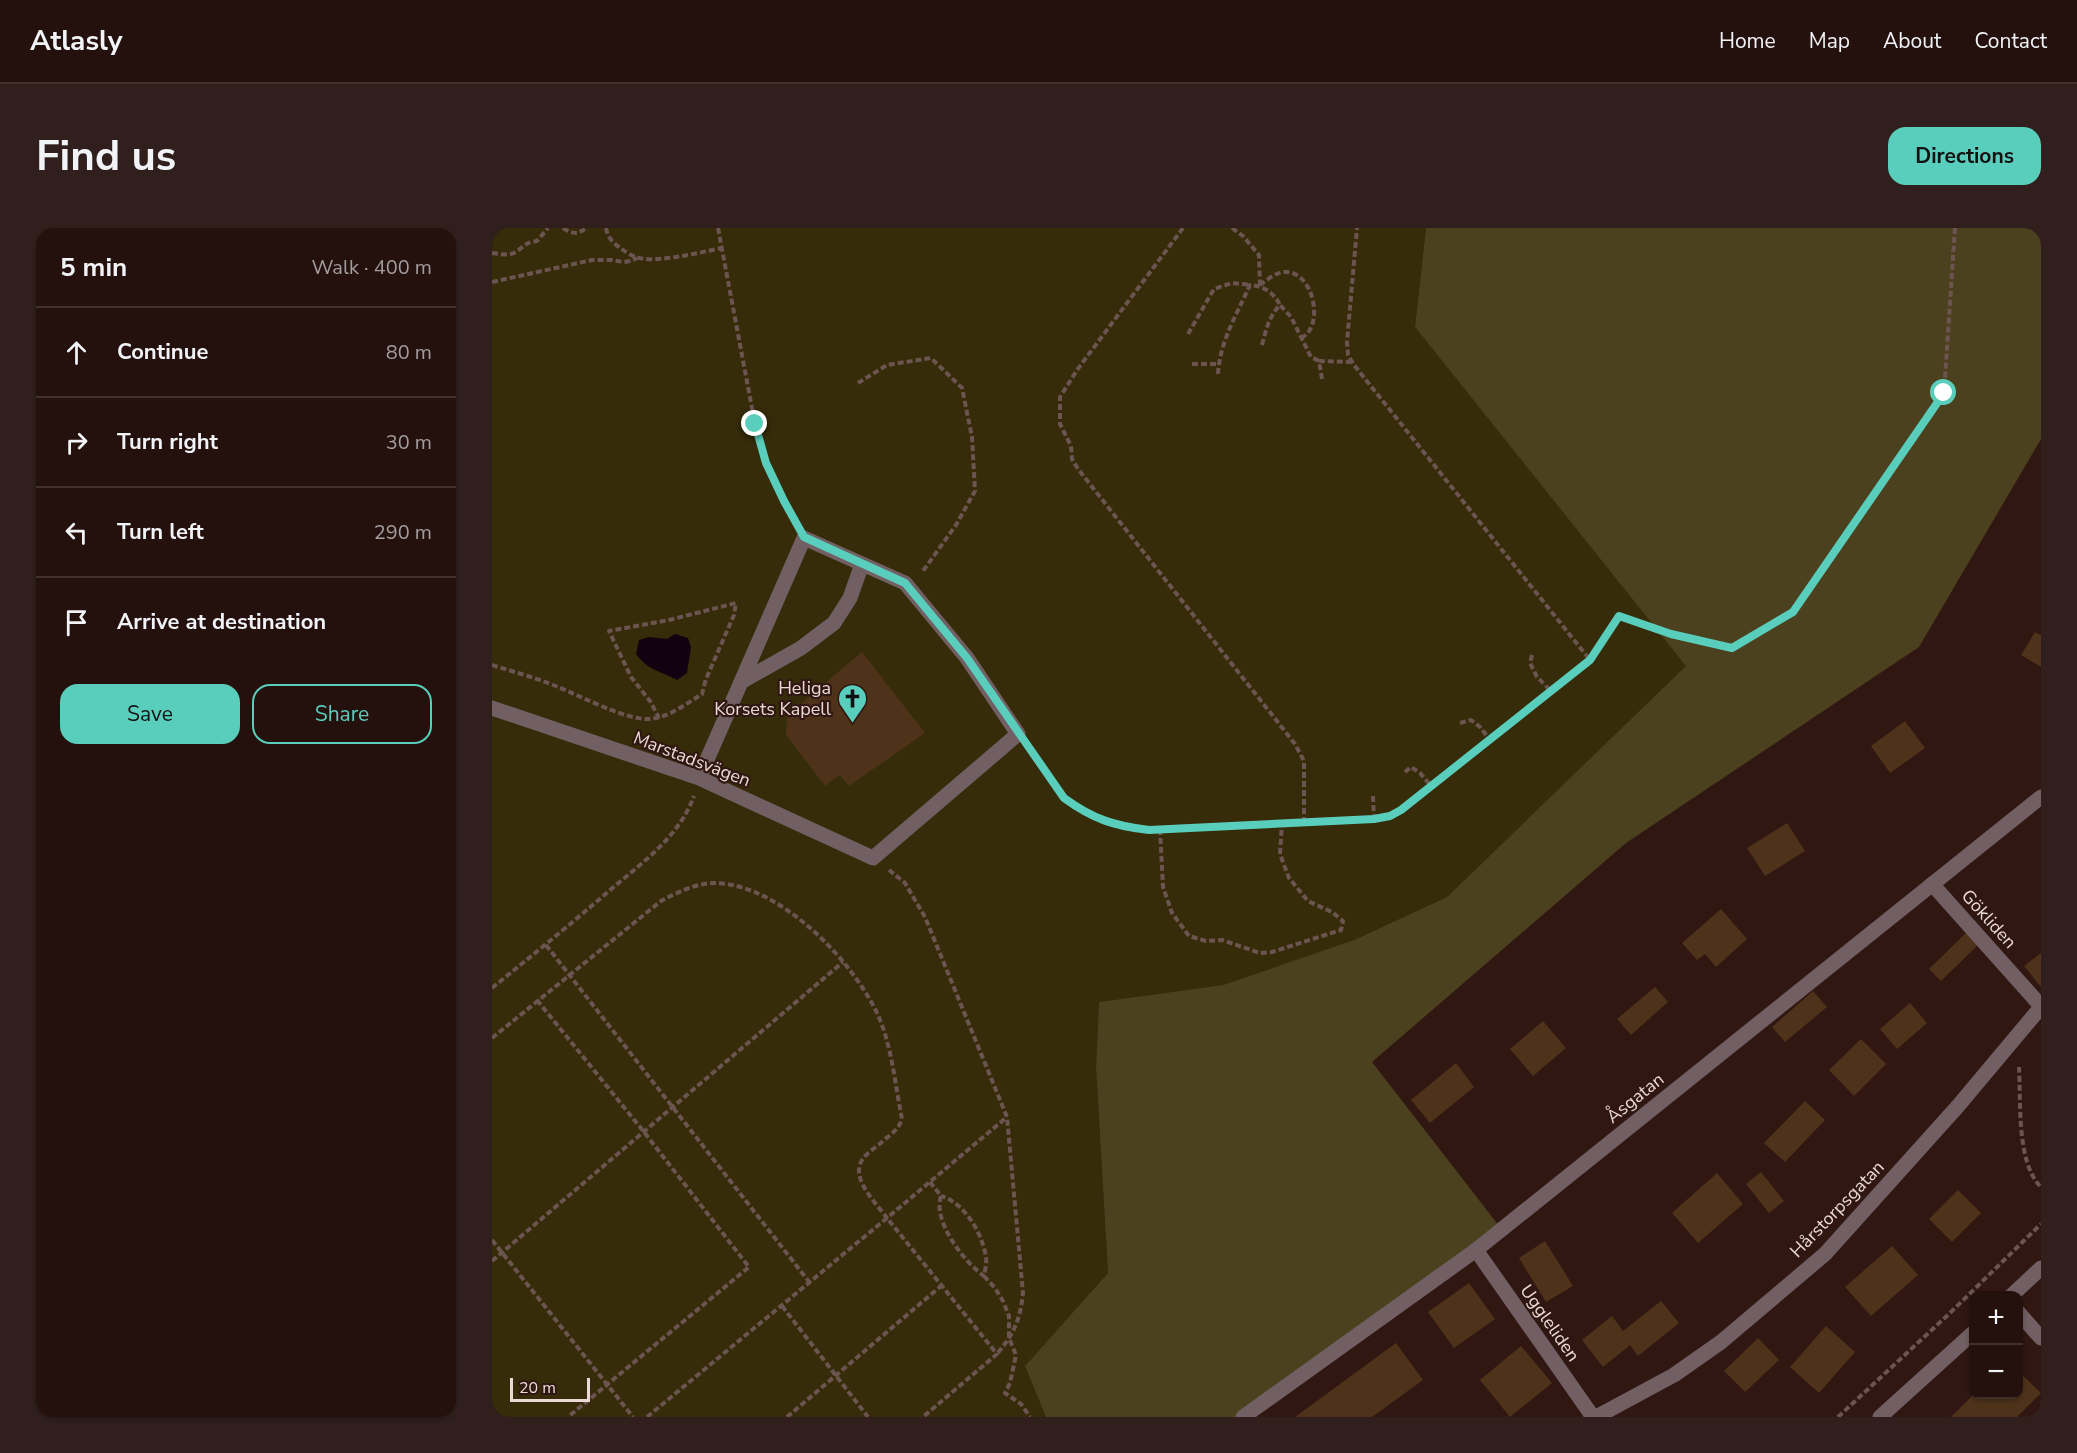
<!DOCTYPE html>
<meta charset="utf-8">
<style>
:root{--surface:#24110e;--page:#301f1c;--text:#f1f3f6;--muted:#a39d9e;--line:#41312e;--accent:#5acebc}
body{margin:0;font-family:"Nunito Sans",sans-serif;background:var(--page);color:var(--text)}
.controls{position:absolute;right:18px;bottom:18px;display:grid;overflow:hidden;border-radius:12px;box-shadow:0 2px 4px #0004}
.controls button{width:54px;height:54px;display:grid;place-items:center;padding:0;border:0;border-bottom:2px solid var(--line);background:var(--surface);color:var(--text);font:30px sans-serif}
.scale{position:absolute;left:18px;bottom:15px;width:80px;box-sizing:border-box;padding-left:6px;border:3px solid #ecd9d5;border-top:0;font-size:16px;line-height:21px;white-space:nowrap;color:#ecd9d5;-webkit-text-stroke:4px #301712;paint-order:stroke}
.stop{position:absolute;width:18px;height:18px;margin:-14px;border:4px solid #5acebc;border-radius:50%;background:#fff}
.stop.end{background:#5acebc;border-color:#fff;box-shadow:0 2px 6px #0008}
.list{margin:0;padding:0;list-style:none}
h2{display:flex;justify-content:space-between;align-items:center;height:78px;margin:0;padding:0 24px;font-size:26px}
h2 small{font-size:20px;font-weight:400;color:var(--muted)}
.list li{display:grid;grid-template-columns:39px 1fr auto;gap:18px;align-items:center;box-sizing:border-box;height:90px;padding:0 24px;border-top:2px solid var(--line)}
.list b{display:block;font-size:22px;white-space:nowrap}
.list em{font-size:20px;font-style:normal;color:var(--muted)}
.actions{display:flex;gap:12px;padding:18px 24px}
.actions a{flex:1;padding:14px 0;border:2px solid var(--accent);border-radius:18px;text-align:center;font-size:21px;color:var(--accent)}
.actions .main{background:var(--accent);color:#111}
.icon{flex:none;width:33px;height:33px;fill:none;stroke:currentColor;stroke-width:2;stroke-linecap:round;stroke-linejoin:round}
.map{position:relative;flex:none;width:1549px;height:1189px;overflow:hidden;border-radius:18px}
header{display:flex;align-items:center;gap:36px;box-sizing:border-box;height:84px;padding:0 30px;background:var(--surface);border-bottom:2px solid var(--line)}
header strong{font-size:28px}
nav{display:flex;gap:33px;margin-inline-start:auto;font-size:21px}
.intro{display:flex;align-items:center;justify-content:space-between;box-sizing:border-box;height:144px;padding:0 36px}
h1{margin:0;font-size:42px}
.button{padding:15px 27px;border-radius:18px;background:var(--accent);color:#111;font-size:21px;font-weight:700}
main{display:flex;gap:36px;padding:0 36px}
aside{flex:1;background:var(--surface);border-radius:18px;box-shadow:0 2px 4px #0004}
.map>svg:first-child{display:block}
.green{fill:#362c09}
.forest{fill:#4c411e}
.water{fill:#120111}
.building{fill:#4e321a}
.lines{fill:none;stroke-linecap:round;stroke-linejoin:round}
.path{stroke:#6c5551;stroke-width:4;stroke-dasharray:6 3;stroke-linecap:butt}
.minor{stroke:#715f63;stroke-width:15}
.route{stroke:#5acebc;stroke-width:8}
.labels{text-anchor:middle;dominant-baseline:central;stroke-width:4.5;stroke-linejoin:round;paint-order:stroke}
.poi-label{font-size:18px;fill:#ecd9d5;stroke:#301712;text-anchor:end}
.street-label{font-size:18px;fill:#ecd9d5;stroke:#301712}
</style>
<header>
<strong>Atlasly</strong>
<nav><a>Home</a><a>Map</a><a>About</a><a>Contact</a></nav>
</header>
<div class="intro"><h1>Find us</h1><a class="button">Directions</a></div>
<main>
<aside>
<h2>5 min<small>Walk · 400 m</small></h2>
<ul class="list">
<li><svg class="icon" aria-label="ahead" viewBox="0 0 24 24"><path d="M12 20V5M6 11l6-6 6 6"/></svg><div><b>Continue</b></div><em>80 m</em></li>
<li><svg class="icon" aria-label="right" viewBox="0 0 24 24"><path d="M7 20v-9h11M14 6l5 5-5 5"/></svg><div><b>Turn right</b></div><em>30 m</em></li>
<li><svg class="icon" aria-label="left" viewBox="0 0 24 24"><path d="M17 20v-9H6M10 6l-5 5 5 5"/></svg><div><b>Turn left</b></div><em>290 m</em></li>
<li><svg class="icon" aria-label="arrive" viewBox="0 0 24 24"><path d="M6 21V4h12l-3 4 3 4H6"/></svg><div><b>Arrive at destination</b></div></li>
</ul>
<div class="actions"><a class="main">Save</a><a>Share</a></div>
</aside>
<div class="map">
<svg width="1549" height="1189" viewBox="0 0 1549 1189">
<rect width="100%" height="100%" fill="#301712"/>
<path class="green" d="M0,0h934l-11,99 272,339 -240,231 -93,43 -131,45 -124,17 -3,65 12,206 -83,93 21,51h-554z"/>
<path class="forest" d="M934,0h615v211l-122,208 -293,196 -254,219 131,169 -257,186h-200l-21,-51 83,-93 -12,-206 3,-65 124,-17 131,-45 93,-43 239,-231 -271,-339z"/>
<path class="water" d="M183,406l13,4 3,9 -4,26 -10,7c-18,-10 -27,-8 -41,-26l3,-14 10,-3 18,2z"/>
<g class="building">
<path d="M1543,404l6,3v32l-20,-12z"/>
<path d="M370,424l63,81 -76,53 -9,-11 -15,11 -39,-51 1,-20z"/>
<path d="M1413,493l20,27 -35,25 -19,-27z"/>
<path d="M1295,595l18,28 -40,25 -18,-28z"/>
<path d="M1229,681l26,30 -31,28 -11,-13 -8,6 -15,-17z"/>
<path d="M1476,703l12,12 -39,38 -12,-12z"/>
<path d="M1549,725v34l-17,-21z"/>
<path d="M1163,759l13,15 -37,33 -14,-16z"/>
<path d="M1321,763l14,16 -42,35 -13,-15z"/>
<path d="M1418,775l17,20 -30,26 -17,-20z"/>
<path d="M1051,793l23,27 -33,28 -23,-27z"/>
<path d="M1369,811l25,25 -32,32 -25,-26z"/>
<path d="M964,835l18,24 -44,36 -19,-23z"/>
<path d="M1313,873l20,19 -40,42 -21,-19z"/>
<path d="M1269,944l23,29 -15,12 -23,-29z"/>
<path d="M1225,945l26,31 -45,39 -26,-30z"/>
<path d="M1466,962l23,23 -29,29 -23,-23z"/>
<path d="M1053,1013l28,45 -27,16 -27,-44z"/>
<path d="M1400,1018l26,29 -47,41 -26,-29z"/>
<path d="M977,1055l26,36 -41,29 -26,-36z"/>
<path d="M1169,1073l18,22 -41,33 -8,-11 -27,22 -21,-27 30,-24 11,15z"/>
<path d="M1334,1098l29,26 -36,41 -29,-26z"/>
<path d="M1266,1110l21,22 -34,32 -21,-21z"/>
<path d="M904,1115l27,37 -51,37h-77z"/>
<path d="M1029,1118l31,37 -42,34 -30,-37z"/>
<path d="M1526,1143l23,22 -24,24h-66l23,-23h44z"/>
</g>
<g class="lines">
<g class="path">
<path d="M71,0c9,6 15,7 23,0"/>
<path d="M114,0c1,8 7,15 13,19 5,4 11,8 17,10 18,7 66,-5 86,-9"/>
<path d="M226,0l37,196 11,39 29,58"/>
<path d="M691,0l-106,142 -17,27v27l11,22 1,13 6,10 217,275 9,17v61"/>
<path d="M740,0l11,8 16,19 1,30"/>
<path d="M0,25c7,1 18,3 24,-1 10,-7 8,-9 21,-11l11,-13"/>
<path d="M0,54l100,-22h19l13,2 7,-1 6,-3"/>
<path d="M768,57c7,-5 16,-13 25,-13 29,-1 40,55 16,66"/>
<path d="M696,106l26,-45 18,-6 18,2"/>
<path d="M770,117c4,-15 7,-29 18,-40l11,12 20,40 8,4"/>
<path d="M700,136h26"/>
<path d="M726,146c2,-33 19,-60 32,-89 14,1 24,8 30,20"/>
<path d="M830,151l-3,-18 32,1"/>
<path d="M366,155l29,-18 44,-7 31,30 10,49 3,54 -19,34 -33,46"/>
<path d="M1040,427l-2,8 7,14 14,14"/>
<path d="M1098,432l29,-44 52,19 61,12 61,-35 151,-219 11,-165"/>
<path d="M0,437c22,7 45,13 66,22 23,9 67,33 91,32 19,-1 37,-15 53,-25l4,-15 28,-64 2,-12 -67,17 -60,11 22,46 19,24 9,17"/>
<path d="M968,495l11,-3 9,7 10,13"/>
<path d="M538,523c11,15 21,32 33,46 22,24 56,29 86,33l225,-11 16,-3 11,-6 189,-150 -236,-295 -6,-10 -1,-13 10,-114"/>
<path d="M913,544l6,-5 9,6 12,14"/>
<path d="M881,568l1,23"/>
<path d="M668,601l3,58 9,26 17,23 17,5 16,-1 38,13 12,-1 69,-22 2,-9 -11,-9 -24,-11 -19,-23 -9,-24 2,-31"/>
<path d="M397,642l16,13 20,34 82,200 16,176c-3,28 -9,40 -26,61"/>
<path d="M54,717l264,338"/>
<path d="M0,760c37,-30 74,-60 110,-91 34,-30 76,-57 92,-101"/>
<path d="M45,772l107,132 105,135 -181,150"/>
<path d="M0,810l169,-137c17,-9 35,-18 55,-18 64,2 135,76 161,130 15,32 18,72 25,106 -3,10 -11,15 -19,22 -6,6 -16,11 -21,19 -12,19 15,44 25,58l120,-101"/>
<path d="M1527,839c2,33 -3,96 22,120"/>
<path d="M438,954l11,14c-9,25 24,67 43,80 1,-6 3,-13 2,-19 -4,-24 -21,-54 -45,-61"/>
<path d="M0,1012l141,177"/>
<path d="M0,1033l351,-299"/>
<path d="M492,1048l11,12 8,13 6,15v22l7,17 -6,28 -5,10 16,11 9,13"/>
<path d="M290,1078l86,111"/>
<path d="M155,1189l240,-199 110,136 -74,63"/>
<path d="M295,1189l154,-131"/>
<path d="M1346,1189l112,-104 91,-89"/>
</g>
<g class="minor">
<path d="M249,454l60,-34 33,-25 16,-25 12,-34"/>
<path d="M0,480l207,70 174,80 145,-124 -51,-76 -62,-75 -101,-45 -105,240"/>
<path d="M1440,656l109,122"/>
<path d="M984,1022l117,167"/>
<path d="M1519,1068l30,-28"/>
<path d="M1526,1084l23,26"/>
<path d="M751,1189l233,-167 565,-453"/>
<path d="M1104,1189l78,-42 47,-33 104,-88 133,-148 83,-99"/>
<path d="M1388,1189l94,-85"/>
</g>
</g>
<g class="lines">
<path class="route" d="M263,196l11,39 18,38 20,36 101,46 62,75 97,140c29,21 50,28 85,32l225,-11 16,-3 11,-6 189,-150 29,-44 52,18 61,14 61,-36 151,-219"/>
</g>
<defs>
<symbol id="church-pin" viewBox="-11 -11 22 30"><path d="M0 17L-7.5 6A9.5 9.5 0 1 1 7.5 6Z" fill="#5acebc" stroke="#301712"/><path d="M-1.2-6h2.4v3.5h3.3v2.4h-3.3V6h-2.4V-.1h-3.3v-2.4h3.3Z" fill="#111"/></symbol>
</defs>
<g fill-rule="evenodd">
<use href="#church-pin" x="344" y="454" width="33" height="45"/>
</g>
<g class="labels">
<g class="poi-label">
<text x="339" y="460">Heliga<tspan x="339" dy="21">Korsets Kapell</tspan></text>
</g>
<g class="street-label">
<text transform="translate(200 531) rotate(21)">Marstadsvägen</text>
<text transform="translate(1497 691) rotate(48)">Gökliden</text>
<text transform="translate(1143 870) rotate(-39)">Åsgatan</text>
<text transform="translate(1345 981) rotate(-46)">Hårstorpsgatan</text>
<text transform="translate(1058 1095) rotate(55)">Uggleliden</text>
</g>
</g>
</svg>
<div class="controls">
<button>+</button>
<button>−</button>
</div>
<div class="scale">20 m</div>
<div class="stop" style="left:1452px;top:165px"></div>
<div class="stop end" style="left:263px;top:196px"></div>
</div>
</main>
